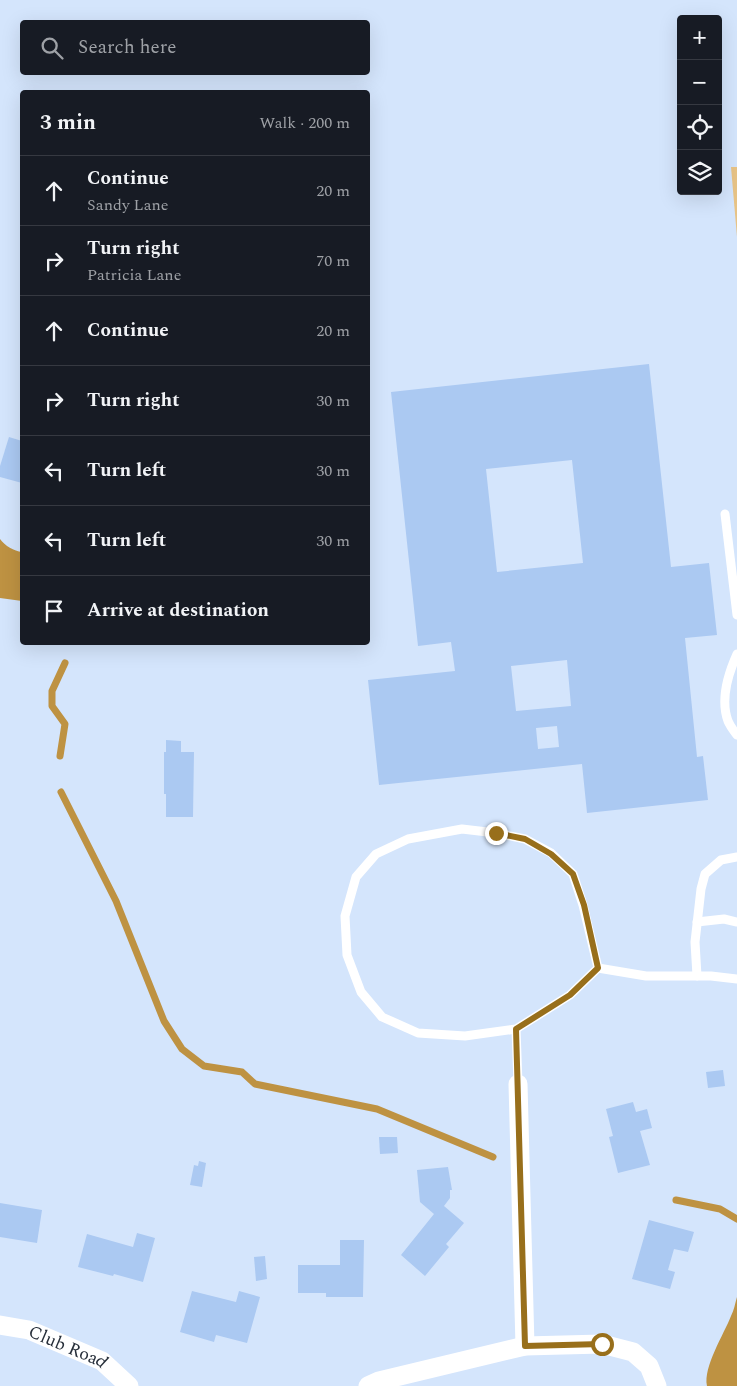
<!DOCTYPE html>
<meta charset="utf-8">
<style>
:root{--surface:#171b24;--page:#242831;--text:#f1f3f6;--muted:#9ea1a6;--line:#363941}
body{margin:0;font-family:Spectral,serif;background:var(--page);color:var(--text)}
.controls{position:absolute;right:15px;top:15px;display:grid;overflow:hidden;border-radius:5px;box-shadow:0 5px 20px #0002}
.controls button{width:45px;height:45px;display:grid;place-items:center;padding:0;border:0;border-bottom:1px solid var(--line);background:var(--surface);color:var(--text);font:25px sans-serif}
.stop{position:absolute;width:15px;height:15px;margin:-11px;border:4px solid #986f1b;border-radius:50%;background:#fff}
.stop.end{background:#986f1b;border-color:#fff;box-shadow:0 1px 5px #0008}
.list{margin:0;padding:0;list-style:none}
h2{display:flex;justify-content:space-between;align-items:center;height:65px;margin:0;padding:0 20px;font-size:21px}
h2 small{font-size:16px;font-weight:400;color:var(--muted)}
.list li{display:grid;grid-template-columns:32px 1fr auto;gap:15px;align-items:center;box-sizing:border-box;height:70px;padding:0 20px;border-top:1px solid var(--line)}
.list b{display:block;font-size:19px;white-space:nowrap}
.list p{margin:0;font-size:16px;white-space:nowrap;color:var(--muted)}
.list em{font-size:16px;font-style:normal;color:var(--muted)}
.icon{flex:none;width:28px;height:28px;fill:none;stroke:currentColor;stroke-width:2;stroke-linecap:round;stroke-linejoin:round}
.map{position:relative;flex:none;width:737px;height:1386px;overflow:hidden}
.search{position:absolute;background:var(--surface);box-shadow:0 5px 20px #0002;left:20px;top:20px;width:350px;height:55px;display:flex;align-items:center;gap:12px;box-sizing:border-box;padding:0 18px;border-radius:5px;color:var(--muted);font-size:19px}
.panel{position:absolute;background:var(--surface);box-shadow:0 5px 20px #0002;left:20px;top:90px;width:350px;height:555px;border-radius:5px}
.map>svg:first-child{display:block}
.green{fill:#e7c386}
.water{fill:#be9242}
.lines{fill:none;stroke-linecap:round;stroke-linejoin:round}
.stream{stroke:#be9242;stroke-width:7}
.building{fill:#abc9f2;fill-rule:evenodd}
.lane{stroke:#fff;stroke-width:9}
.street{stroke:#fff;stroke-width:19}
.route{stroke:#986f1b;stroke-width:6}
.labels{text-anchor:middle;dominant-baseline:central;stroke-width:4;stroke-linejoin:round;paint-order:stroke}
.street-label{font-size:18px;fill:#272f3a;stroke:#e9f1fd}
</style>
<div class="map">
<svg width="737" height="1386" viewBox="0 0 737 1386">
<rect width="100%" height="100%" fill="#d4e5fc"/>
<path class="green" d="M731,167h6v70z"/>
<g class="water">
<path d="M0,539c5,7 14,12 22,13v49l-22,-3z"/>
<path d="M737,1297v89h-30c-4,-19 17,-52 24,-70 3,-6 4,-12 6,-19z"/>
</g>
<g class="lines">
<g class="stream">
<path d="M60,756l5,-32 -13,-18v-15l13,-28"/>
<path d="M61,792l55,109 48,120 18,28 22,17 38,6 13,12 122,25 116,48"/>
<path d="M676,1200l44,9 17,10"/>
</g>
</g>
<g class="building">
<path d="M649,364l22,203 38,-4 8,72 -32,3 12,119 6,-1 5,44 -121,13 -5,-49 -203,21 -11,-105 87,-9 -4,-29 -33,4 -27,-254zM572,460l11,103 -86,9 -11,-103zM567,660l4,46 -55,5 -5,-45zM557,726l2,21 -21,2 -2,-21z"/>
<path d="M9,437l13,4v42l-22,-6v-11z"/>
<path d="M166,740l15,1v11h13l-1,65h-27v-23h-2v-42h2z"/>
<path d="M723,1070l2,16 -17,2 -2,-16z"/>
<path d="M633,1102l3,10 11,-3 5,19 -12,3 10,34 -32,8 -9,-36 4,-1 -7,-27z"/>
<path d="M379,1137h18l1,16 -18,1z"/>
<path d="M199,1161l7,2 -4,24 -12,-2 4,-20 4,1z"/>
<path d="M448,1167l4,23h-2v8l-6,8 20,17 -18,21 3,3 -24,29 -24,-21 33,-41 -14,-12 -3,-32z"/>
<path d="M0,1203l42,7 -5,33 -37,-6z"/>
<path d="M649,1220l45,12 -6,20 -14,-3 -6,21 7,2 -5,17 -38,-10z"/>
<path d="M137,1233l18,5 -12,44 -29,-8 -1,2 -35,-9 9,-33 46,13z"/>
<path d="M340,1240h24l-1,57h-37v-4h-28v-28h42z"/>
<path d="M265,1256l2,23 -11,2 -2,-24z"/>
<path d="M192,1291l44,11 3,-11 21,6 -13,46 -31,-8 -2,7 -34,-10z"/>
</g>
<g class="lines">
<g class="lane">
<path d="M725,514l12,101"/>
<path d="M737,654c-9,20 -17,45 -9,67 2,5 6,10 9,14"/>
<path d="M462,829l34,4 29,6 26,14 22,21 10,31 15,63 -28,27 -54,34 -51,7 -47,-3 -36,-16 -21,-25 -14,-37 -2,-39 11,-39 20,-23 32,-15z"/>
<path d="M697,922l27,-3 13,3"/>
<path d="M598,968l48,8h65l26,3"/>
<path d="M697,976l-2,-34 6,-53 4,-15 16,-14 16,-3"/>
<path d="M516,1029l2,55"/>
</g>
<g class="street">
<path d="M518,1084l7,262"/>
<path id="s1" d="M0,1325l29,5 73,31 27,25"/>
<path d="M368,1386l11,-5 146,-35 77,-2 31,8 16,14 8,20"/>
</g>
</g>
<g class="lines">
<path class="route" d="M496,833l29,6 26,15 22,20 11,31 14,63 -28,27 -54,34 9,317 77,-2"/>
</g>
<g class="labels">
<g class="street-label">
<text stroke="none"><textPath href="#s1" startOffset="72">Club Road</textPath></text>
</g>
</g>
</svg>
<div class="controls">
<button>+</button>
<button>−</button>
<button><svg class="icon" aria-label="locate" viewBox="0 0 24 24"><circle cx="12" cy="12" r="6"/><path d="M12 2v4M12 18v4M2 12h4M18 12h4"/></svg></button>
<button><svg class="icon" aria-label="layers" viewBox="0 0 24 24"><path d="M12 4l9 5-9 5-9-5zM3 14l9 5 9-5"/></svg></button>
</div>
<div class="stop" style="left:602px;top:1344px"></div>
<div class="stop end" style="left:496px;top:833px"></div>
<div class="search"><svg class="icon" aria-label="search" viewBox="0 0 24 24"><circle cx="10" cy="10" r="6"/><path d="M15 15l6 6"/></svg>Search here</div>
<section class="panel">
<h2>3 min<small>Walk · 200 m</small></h2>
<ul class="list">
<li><svg class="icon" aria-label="ahead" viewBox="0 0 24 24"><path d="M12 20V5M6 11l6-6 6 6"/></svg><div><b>Continue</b><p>Sandy Lane</p></div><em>20 m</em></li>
<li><svg class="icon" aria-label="right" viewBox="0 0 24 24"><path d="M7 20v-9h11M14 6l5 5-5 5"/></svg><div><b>Turn right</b><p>Patricia Lane</p></div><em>70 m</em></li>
<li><svg class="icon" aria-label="ahead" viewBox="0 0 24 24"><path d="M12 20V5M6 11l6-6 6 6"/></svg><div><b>Continue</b></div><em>20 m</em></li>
<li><svg class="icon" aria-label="right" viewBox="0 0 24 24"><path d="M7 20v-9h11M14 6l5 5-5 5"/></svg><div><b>Turn right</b></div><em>30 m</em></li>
<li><svg class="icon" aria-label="left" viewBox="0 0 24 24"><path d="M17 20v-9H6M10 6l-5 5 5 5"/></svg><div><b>Turn left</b></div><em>30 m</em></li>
<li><svg class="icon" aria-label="left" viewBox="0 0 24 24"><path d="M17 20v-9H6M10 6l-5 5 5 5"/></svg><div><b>Turn left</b></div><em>30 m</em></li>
<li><svg class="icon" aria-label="arrive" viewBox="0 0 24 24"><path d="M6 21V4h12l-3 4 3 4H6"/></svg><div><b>Arrive at destination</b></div></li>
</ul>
</section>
</div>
